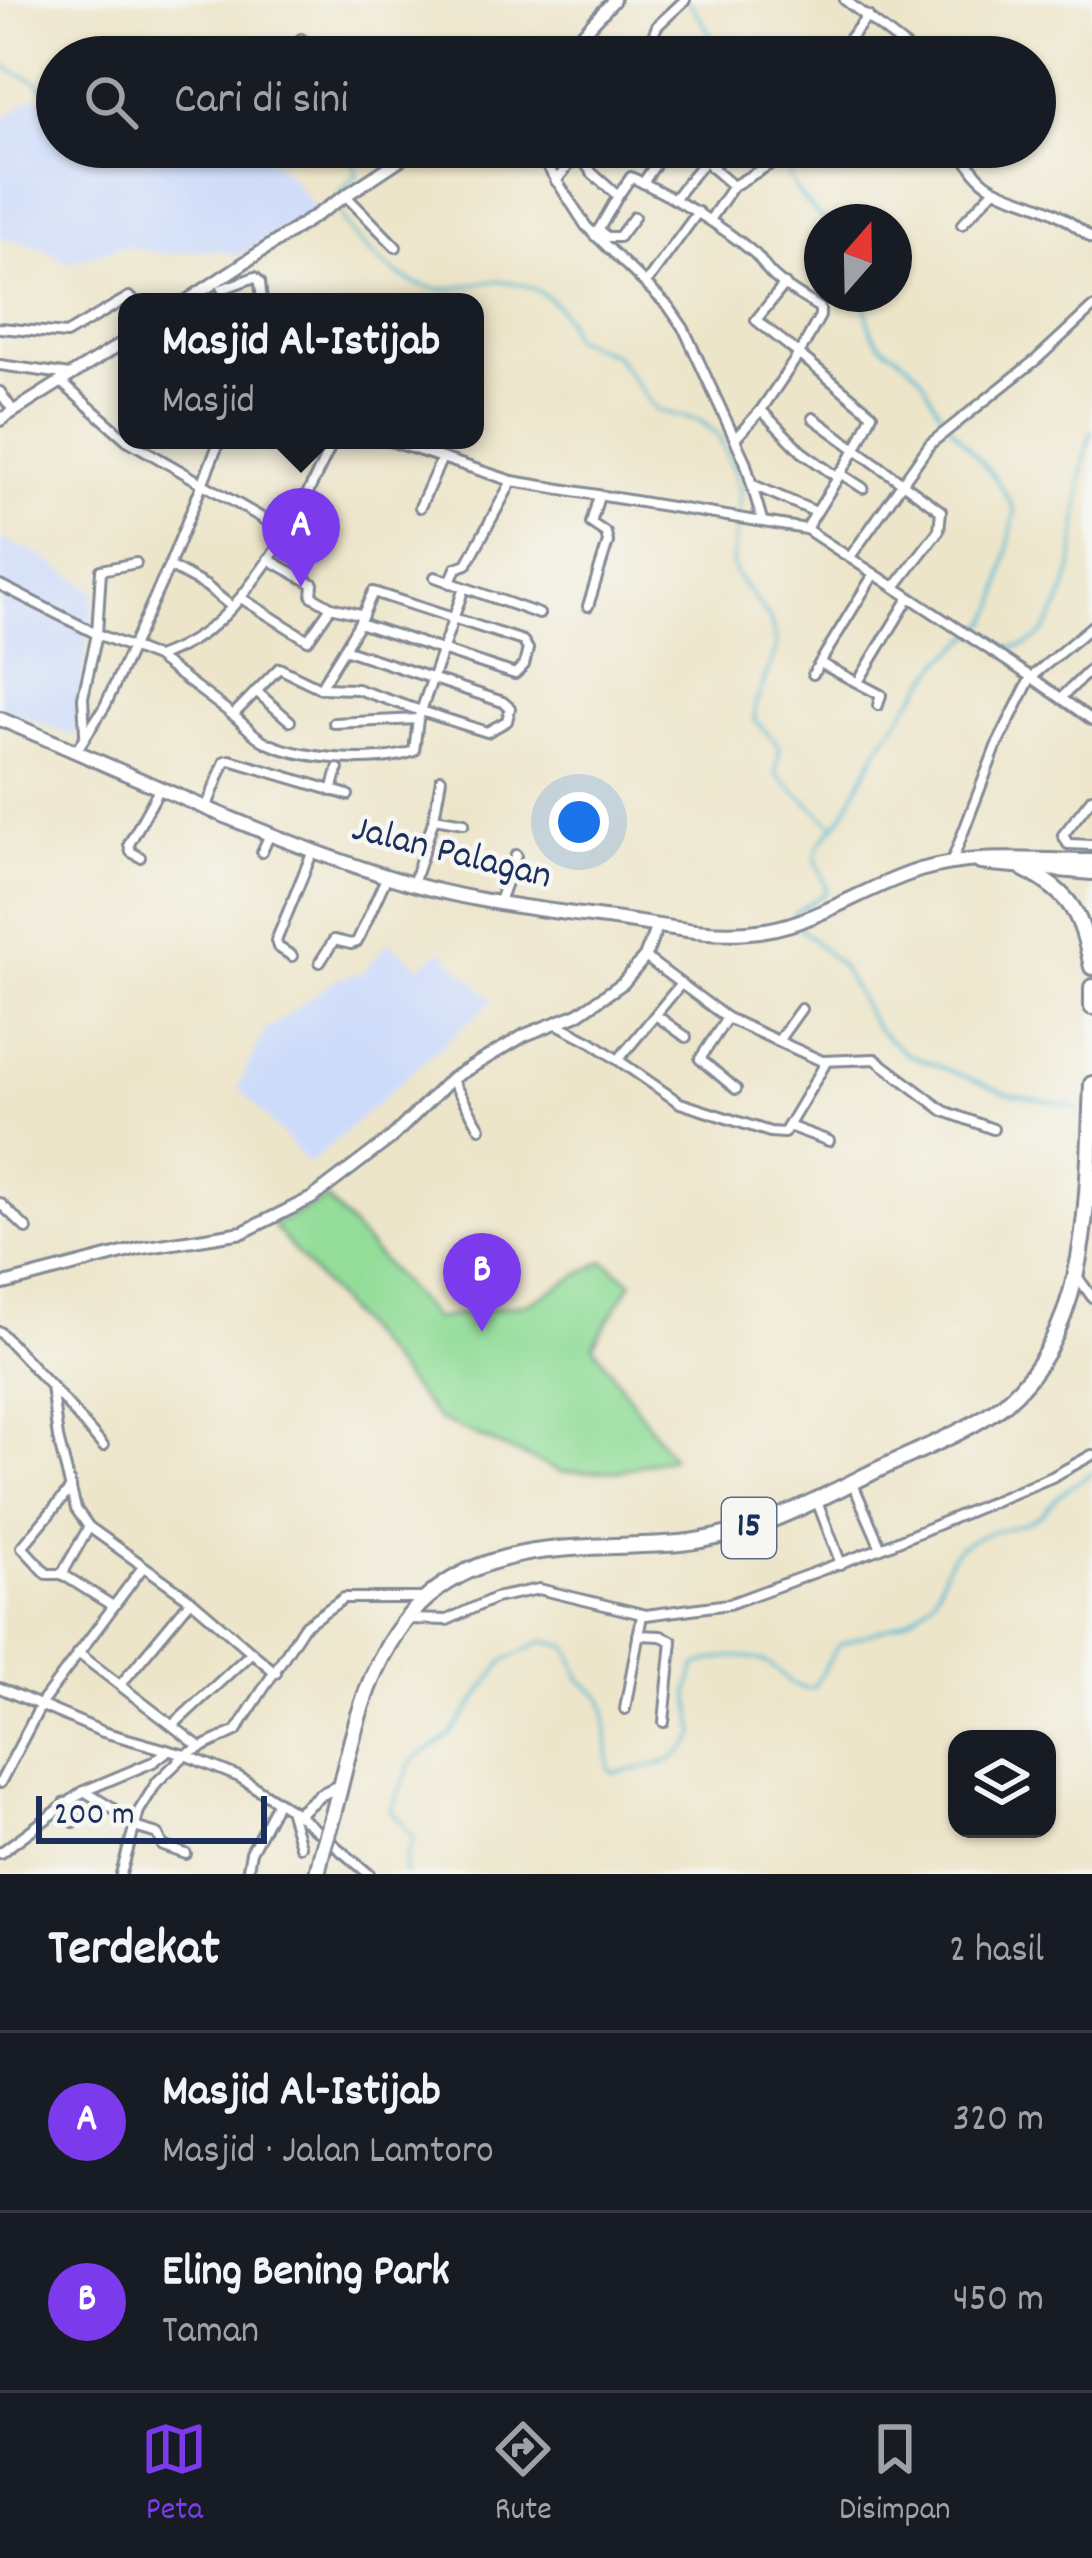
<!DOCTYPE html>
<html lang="id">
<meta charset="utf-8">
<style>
:root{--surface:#171b24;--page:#20242c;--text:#f1f3f6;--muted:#9ea1a6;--line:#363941;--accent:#7c3aed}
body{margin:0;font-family:Dekko,sans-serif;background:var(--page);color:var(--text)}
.controls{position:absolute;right:36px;bottom:36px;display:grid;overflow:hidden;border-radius:24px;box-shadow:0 3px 9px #0004}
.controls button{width:108px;height:108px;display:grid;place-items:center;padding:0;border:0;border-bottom:3px solid var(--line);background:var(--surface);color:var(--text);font:60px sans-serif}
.compass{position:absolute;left:804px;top:204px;width:108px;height:108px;border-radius:50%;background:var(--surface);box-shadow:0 3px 9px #0004;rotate:20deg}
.scale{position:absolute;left:36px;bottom:30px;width:231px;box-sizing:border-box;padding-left:12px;border:6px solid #1b2f5e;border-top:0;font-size:33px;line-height:42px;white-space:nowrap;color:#1b2f5e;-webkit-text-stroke:9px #f6f6f2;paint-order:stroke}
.you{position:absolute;left:579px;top:822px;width:42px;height:42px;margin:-30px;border:9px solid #fff;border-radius:50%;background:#1a73e8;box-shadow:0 0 0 18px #1a73e833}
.badge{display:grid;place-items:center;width:78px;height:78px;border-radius:50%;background:var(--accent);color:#fff;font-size:39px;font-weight:700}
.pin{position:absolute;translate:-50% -99px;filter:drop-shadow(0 3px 6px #0008)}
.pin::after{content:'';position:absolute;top:63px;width:42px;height:36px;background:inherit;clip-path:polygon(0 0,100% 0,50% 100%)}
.popup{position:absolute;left:118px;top:293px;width:366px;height:156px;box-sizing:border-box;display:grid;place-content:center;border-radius:24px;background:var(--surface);filter:drop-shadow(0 3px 9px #0005);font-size:39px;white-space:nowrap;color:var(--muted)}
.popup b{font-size:45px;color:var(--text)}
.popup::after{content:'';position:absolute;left:50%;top:100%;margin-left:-24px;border:24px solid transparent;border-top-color:var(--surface)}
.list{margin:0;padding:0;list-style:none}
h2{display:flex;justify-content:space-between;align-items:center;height:156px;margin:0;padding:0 48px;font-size:51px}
h2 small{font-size:39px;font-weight:400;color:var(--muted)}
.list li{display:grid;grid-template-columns:78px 1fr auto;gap:36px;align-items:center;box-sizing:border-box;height:180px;padding:0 48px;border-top:3px solid var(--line)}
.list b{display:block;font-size:45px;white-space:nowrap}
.list p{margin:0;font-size:39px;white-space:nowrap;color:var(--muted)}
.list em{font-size:39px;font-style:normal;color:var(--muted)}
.icon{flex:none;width:66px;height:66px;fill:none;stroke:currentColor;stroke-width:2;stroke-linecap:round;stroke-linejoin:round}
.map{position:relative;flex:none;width:1092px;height:1874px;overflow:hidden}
.search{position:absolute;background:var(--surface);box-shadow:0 3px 9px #0004;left:36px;right:36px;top:36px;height:132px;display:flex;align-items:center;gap:30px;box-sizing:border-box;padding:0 42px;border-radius:66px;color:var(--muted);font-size:45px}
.sheet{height:516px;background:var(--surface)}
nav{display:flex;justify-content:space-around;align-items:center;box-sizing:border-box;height:168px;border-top:3px solid var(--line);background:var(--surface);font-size:33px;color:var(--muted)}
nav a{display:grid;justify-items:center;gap:6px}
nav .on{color:var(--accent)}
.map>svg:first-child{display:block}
.built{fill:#cddbfa}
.green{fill:#93dd99;stroke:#57867c;stroke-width:3}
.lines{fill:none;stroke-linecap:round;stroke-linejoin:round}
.stream{stroke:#55bad4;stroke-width:3}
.street-casing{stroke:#848a94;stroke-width:14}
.secondary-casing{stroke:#848a94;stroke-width:16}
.primary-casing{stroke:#848a94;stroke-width:18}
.highway-casing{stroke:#848a94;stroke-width:20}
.street{stroke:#fff;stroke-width:8}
.secondary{stroke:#fff;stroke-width:10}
.primary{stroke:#fff;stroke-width:12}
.highway{stroke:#fff;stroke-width:14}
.highway-bridge-casing{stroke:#848a94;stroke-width:20;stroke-linecap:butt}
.highway-bridge{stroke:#fff;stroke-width:14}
.labels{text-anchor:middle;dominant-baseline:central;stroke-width:9;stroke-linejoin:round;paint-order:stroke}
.shield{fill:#f6f6f2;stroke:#5d6b8a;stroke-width:3}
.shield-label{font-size:36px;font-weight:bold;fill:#1b2f5e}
.street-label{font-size:39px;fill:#1b2f5e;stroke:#f6f6f2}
</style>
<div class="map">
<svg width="1092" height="1874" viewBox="0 0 1092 1874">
<rect width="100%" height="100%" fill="#f6f6f2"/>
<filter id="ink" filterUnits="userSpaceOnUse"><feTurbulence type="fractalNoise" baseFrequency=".00833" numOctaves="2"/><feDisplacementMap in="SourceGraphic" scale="24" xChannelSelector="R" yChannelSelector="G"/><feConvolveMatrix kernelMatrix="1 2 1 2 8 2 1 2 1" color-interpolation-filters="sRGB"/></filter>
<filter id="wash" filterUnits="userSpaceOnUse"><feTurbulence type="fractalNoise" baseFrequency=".004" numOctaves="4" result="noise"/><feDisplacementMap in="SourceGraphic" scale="48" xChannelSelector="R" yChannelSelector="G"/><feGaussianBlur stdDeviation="2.7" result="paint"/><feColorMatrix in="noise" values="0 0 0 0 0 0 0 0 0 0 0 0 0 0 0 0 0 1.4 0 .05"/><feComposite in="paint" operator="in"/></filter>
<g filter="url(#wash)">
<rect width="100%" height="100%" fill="#ede5c9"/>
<g class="built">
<path d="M35,96l22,13v38h198l33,27 28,35 -54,35 -26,12 -17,-6 -54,4 -39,-8 -60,17 -19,-14 -47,-11v-117z"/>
<path d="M0,538l37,15 58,38 -21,146 -74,-30z"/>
<path d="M389,942l31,25 21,-17 52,50 -184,164 -71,-77 27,-56 75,-54 7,2 3,-6 9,3z"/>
</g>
<path class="green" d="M327,1199l107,120 95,-16 75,-42 28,21 -39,63 79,113 -54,13 -57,1 -123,-53 -165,-193z"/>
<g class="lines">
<g class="stream">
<path d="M689,1l36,56"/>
<path d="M176,57l23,-9 36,-3 16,12"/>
<path d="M0,65l35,16 22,17"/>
<path d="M785,161c6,29 19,42 41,61"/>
<path d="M338,194l19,-19 -3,-14 -12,-14"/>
<path d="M338,203c5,22 13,31 29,46 21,20 42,37 72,40 17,2 31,-6 47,-7 38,-5 78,14 85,55l44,18 41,55 45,11 17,14 16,35 7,23 -9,69 3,12 35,45 7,27 -22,60v14l25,27 -4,27 57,51"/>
<path d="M976,633c24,15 45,22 67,0 49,-67 24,-126 49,-202"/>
<path d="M795,918l-1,-5 30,-19 3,-6 -11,-28 2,-14 23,-28 37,-69 37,-53 27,-35 47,-40 8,-16 18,-93c-13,-34 -52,-67 -73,-97 -9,-12 -16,-33 -23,-41 -35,-37 -50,-18 -54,-80"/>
<path d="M799,927l42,39 35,62 29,25 104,41 62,12 12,6"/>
<path d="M405,1874l1,-17 8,-19 -23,-28 22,-50 37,-24 54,-75 40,-20 24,6 13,33 21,18 4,14 3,57 5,4c36,-8 60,-4 82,-38l-7,-43 6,-25c20,-12 57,-15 77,-1 17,12 18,23 41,22l25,-43c31,-14 69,-16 92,-44 16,-19 11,-40 33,-56 21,-15 48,-14 71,-26 12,-6 17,-17 27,-25 9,-8 21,-14 31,-21"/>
</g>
</g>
</g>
<g filter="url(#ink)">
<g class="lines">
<defs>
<g id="street">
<path d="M845,0l74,57"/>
<path d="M580,37l24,20"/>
<path d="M282,57l19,-18 20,18"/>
<path d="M671,57l-18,-21 4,-10 28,-26"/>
<path d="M834,57l34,-41"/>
<path d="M535,147l51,79 83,81 15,22 61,132 17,59"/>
<path d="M574,147l18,26 26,23 -23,40"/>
<path d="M700,147l11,20 22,19 -23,34"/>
<path d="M961,147c18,49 51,45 90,64 15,7 28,18 41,27"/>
<path d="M711,167l23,-20"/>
<path d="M556,181l27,-34"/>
<path d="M643,183l24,-36"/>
<path d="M733,186l48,-28 4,-11"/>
<path d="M346,196l50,51"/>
<path d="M618,196l13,-19c44,21 86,45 123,76 5,4 8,10 12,15 12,16 37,29 54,40v8l-21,38 73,60 -16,35 -50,80"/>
<path d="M674,199l33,-41"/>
<path d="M962,224l32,-34"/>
<path d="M598,230l9,7h12l15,-20"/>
<path d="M646,283l52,-71"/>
<path d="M785,284l-29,36 43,34 -38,56 41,42 35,25"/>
<path d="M222,289l33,-12 5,5 2,20"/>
<path d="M0,328l66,6 63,-37 7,5"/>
<path d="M0,365l70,10"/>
<path d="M61,382l66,58"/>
<path d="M0,392l14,20"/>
<path d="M813,418l128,93 -2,19 -44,57"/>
<path d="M735,439l26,-29"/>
<path d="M127,440l161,93c-41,55 -63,100 -131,124"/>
<path d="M387,440l125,41 294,48 225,148 -35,70 -45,117"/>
<path d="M840,473l23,15"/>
<path d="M753,485l63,27"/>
<path d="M420,507l21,-47"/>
<path d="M288,533l46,-93"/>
<path d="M850,557l80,-113 107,-85 55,-51"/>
<path d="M268,559l45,25 -1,12 19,11 32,8"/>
<path d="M169,566l37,20 26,21"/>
<path d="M435,577l104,37"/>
<path d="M450,583l6,-15 11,-4 45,-83"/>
<path d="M0,585l97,49 59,23 77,58 46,-47 41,20 37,1 64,22 43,-123"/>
<path d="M241,598l67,42 23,-33"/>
<path d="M588,606l20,-64 -2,-9 -15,-10 8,-27"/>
<path d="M1092,626l-61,51 61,43"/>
<path d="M344,649l15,-26 156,51 9,-9 4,-16 -5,-8 -150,-49 -14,31"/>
<path d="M820,663l61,32 -3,10"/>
<path d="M813,674l61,-100"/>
<path d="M858,682l51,-84"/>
<path d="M320,688l24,-39 159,53 7,6 -3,13 -20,11 -66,-21 -3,8 -84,4"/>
<path d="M256,691l34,30"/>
<path d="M1061,698l31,-30"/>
<path d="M233,715c10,8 19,19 29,25 33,20 118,25 152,11l4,-32"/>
<path d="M85,733l-2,-36 14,-63 4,-64 35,-7"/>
<path d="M76,751l29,-45 64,-140 51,-126"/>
<path d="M332,791l6,-22"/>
<path d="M1092,798l-29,37 5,9 24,1"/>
<path d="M207,806l18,-45 5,-1 118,35"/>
<path d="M434,818l30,5"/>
<path d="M262,852l8,-18"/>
<path d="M140,857l-9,-5 -2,-8 31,-56"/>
<path d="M413,884l21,-66 7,-39"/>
<path d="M498,904l18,-49"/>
<path d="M292,956l-14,-9 -2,-6 37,-90"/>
<path d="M320,962l14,-22 17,4 6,-2 30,-66"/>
<path d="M657,1016l29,21"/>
<path d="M727,1018l-27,41 36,30"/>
<path d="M559,1025l33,17 88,61 90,29 14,1 40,-67 -2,-5 -95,-43 -82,-61"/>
<path d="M778,1041l23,-32"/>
<path d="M619,1059l61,-74"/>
<path d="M822,1061l53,-2 69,52 49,18"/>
<path d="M451,1079l29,49"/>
<path d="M791,1127l38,14"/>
<path d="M0,1203l27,26"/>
<path d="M1079,1279l13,18"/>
<path d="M0,1332l51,54 7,52 18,71 13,18 102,73 85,73"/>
<path d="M53,1388l50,58"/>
<path d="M853,1484l28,64"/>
<path d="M817,1501l24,63"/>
<path d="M89,1527l-27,47 51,32"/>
<path d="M62,1574h-15l-25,-27 49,-59"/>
<path d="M408,1619l39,1 48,-22 44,-9 107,26 83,-11 152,-56 171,-71 40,-22"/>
<path d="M638,1635l23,1 11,5 -8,81"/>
<path d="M78,1653l122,94"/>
<path d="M121,1684l70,-84"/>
<path d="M0,1688l103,44 82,23 54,22 58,37 72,60"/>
<path d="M625,1709l17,-94"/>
<path d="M173,1725l78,-72"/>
<path d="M0,1783l43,-82 100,-134"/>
<path d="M84,1791l52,32"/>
<path d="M65,1803l11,12 -2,7"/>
<path d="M289,1809l11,37"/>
<path d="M134,1827l24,7 5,12 23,8"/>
<path d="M0,1853l84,-62 69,-29 13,-10"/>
<path d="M121,1874l18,-63 18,-29 28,-27 51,-24 68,-105 40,-28h81"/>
<path d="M247,1874l4,-22 27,-51"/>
</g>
<g id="secondary">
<path d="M561,57l53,-57"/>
<path d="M185,302l234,-155"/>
<path d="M0,420l127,-80"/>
<path d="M0,1285l142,-37 101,-16 69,-34 79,-60 60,-59 74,-44 53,-21 45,-31 22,-26 12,-31"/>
<path d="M297,1814l23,-19 21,-10"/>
</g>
<g id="primary">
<path d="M0,719c129,54 256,116 389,158 74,24 148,32 224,42 45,6 91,17 136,13 62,-4 112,-44 171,-62 56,-17 114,-9 172,-9"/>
<path d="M980,863l112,10"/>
</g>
<g id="highway">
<path d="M1024,869c49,25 57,46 68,98"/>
<path d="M1092,987v20"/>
<path d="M332,1818c21,-76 32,-166 96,-221 68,-60 168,-47 252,-54 70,-7 133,-41 195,-72 43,-21 91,-38 129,-67 88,-75 83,-210 88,-320"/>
<path d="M317,1874l5,-22"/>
</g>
</defs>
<use href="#street" class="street-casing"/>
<use href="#secondary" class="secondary-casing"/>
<use href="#primary" class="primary-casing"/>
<use href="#highway" class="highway-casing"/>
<use href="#street" class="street"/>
<use href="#secondary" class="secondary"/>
<use href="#primary" class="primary"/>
<use href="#highway" class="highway"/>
<defs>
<path id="highway-bridge" d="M322,1852l10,-34"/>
</defs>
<use href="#highway-bridge" class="highway-bridge-casing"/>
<use href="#highway-bridge" class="highway-bridge"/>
</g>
</g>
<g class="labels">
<rect class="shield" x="722" y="1498" width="54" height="60" rx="9"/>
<g class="shield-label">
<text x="749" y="1528">15</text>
</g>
<g class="street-label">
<text transform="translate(451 855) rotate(14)">Jalan Palagan</text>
</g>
</g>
</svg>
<div class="controls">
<button><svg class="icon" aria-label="layers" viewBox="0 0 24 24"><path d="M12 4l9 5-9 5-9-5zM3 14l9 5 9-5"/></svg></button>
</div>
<svg class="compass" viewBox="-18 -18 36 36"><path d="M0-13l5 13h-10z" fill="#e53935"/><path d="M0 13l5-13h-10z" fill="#9ea1a6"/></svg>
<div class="scale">200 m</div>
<div class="you"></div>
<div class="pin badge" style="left:301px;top:587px">A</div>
<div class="popup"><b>Masjid Al-Istijab</b>Masjid</div>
<div class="pin badge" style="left:482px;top:1332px">B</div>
<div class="search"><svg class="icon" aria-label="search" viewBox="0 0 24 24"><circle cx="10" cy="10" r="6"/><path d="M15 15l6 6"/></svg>Cari di sini</div>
</div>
<section class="sheet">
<h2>Terdekat<small>2 hasil</small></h2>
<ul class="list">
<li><span class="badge">A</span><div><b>Masjid Al-Istijab</b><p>Masjid · Jalan Lamtoro</p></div><em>320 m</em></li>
<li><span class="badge">B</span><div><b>Eling Bening Park</b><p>Taman</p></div><em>450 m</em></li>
</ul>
</section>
<nav>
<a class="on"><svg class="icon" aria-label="map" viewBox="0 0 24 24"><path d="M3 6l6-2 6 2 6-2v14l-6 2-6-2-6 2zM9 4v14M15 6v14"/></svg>Peta</a>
<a><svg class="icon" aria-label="directions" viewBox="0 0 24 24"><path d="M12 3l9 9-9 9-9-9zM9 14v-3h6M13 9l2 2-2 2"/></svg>Rute</a>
<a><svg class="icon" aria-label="saved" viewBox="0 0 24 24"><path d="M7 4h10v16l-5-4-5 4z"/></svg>Disimpan</a>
</nav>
